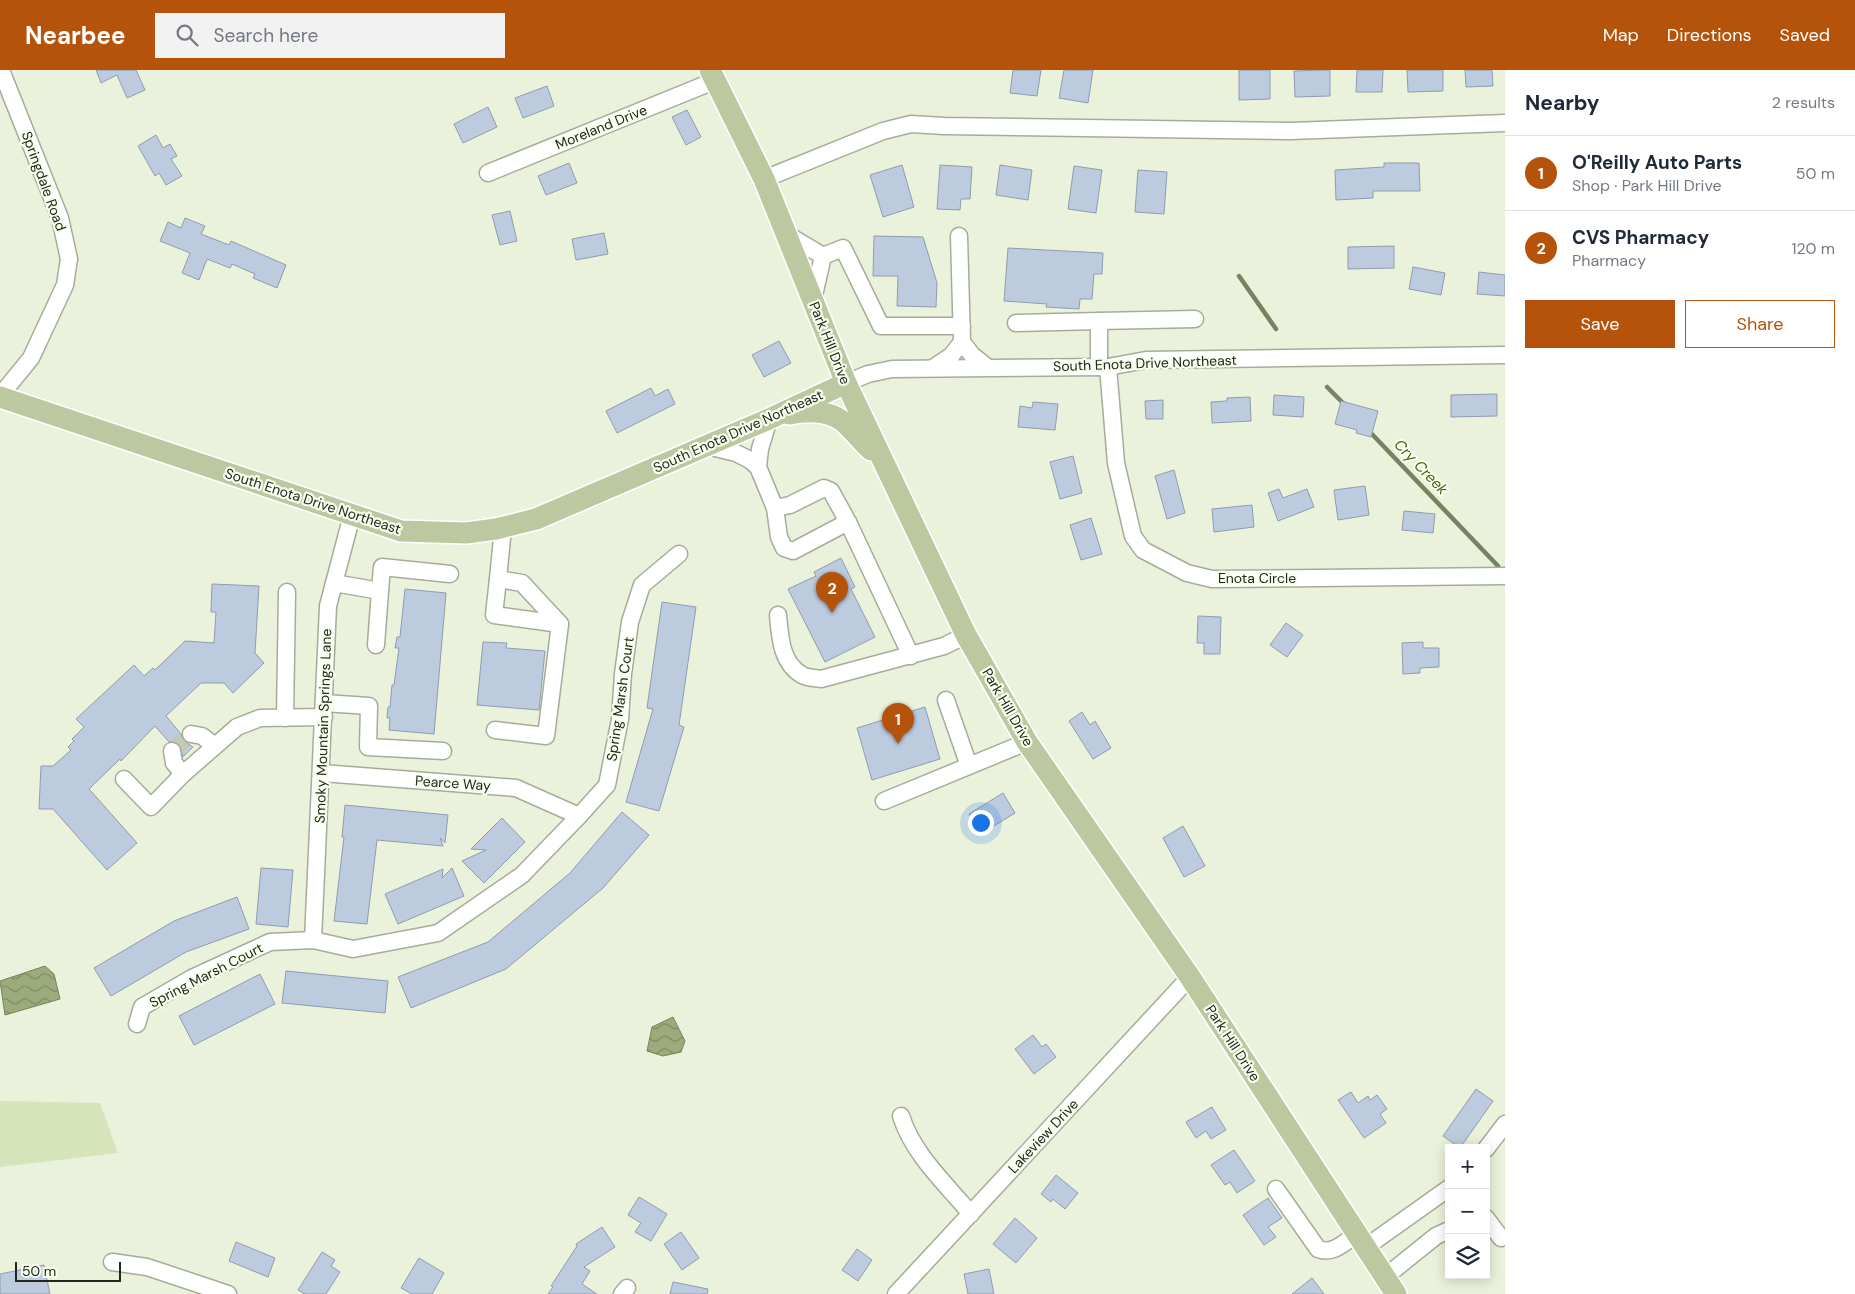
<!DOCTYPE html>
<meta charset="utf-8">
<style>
:root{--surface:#fff;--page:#f2f2f3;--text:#1f2937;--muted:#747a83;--line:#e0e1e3;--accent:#b45309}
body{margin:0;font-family:"DM Sans",sans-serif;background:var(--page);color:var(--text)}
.controls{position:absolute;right:15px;bottom:15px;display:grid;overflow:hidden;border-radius:0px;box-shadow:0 2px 12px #0003}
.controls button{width:45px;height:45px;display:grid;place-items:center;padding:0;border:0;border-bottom:1px solid var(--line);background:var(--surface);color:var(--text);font:25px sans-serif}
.scale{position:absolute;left:15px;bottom:12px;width:106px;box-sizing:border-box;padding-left:5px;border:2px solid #23261d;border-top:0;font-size:14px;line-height:18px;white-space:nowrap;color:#23261d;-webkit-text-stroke:4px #f8ffed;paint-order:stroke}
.you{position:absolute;left:980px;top:752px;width:18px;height:18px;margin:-12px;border:4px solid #fff;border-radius:50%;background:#1a73e8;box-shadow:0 0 0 8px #1a73e833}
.badge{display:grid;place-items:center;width:32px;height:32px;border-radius:50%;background:var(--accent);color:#fff;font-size:16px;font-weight:700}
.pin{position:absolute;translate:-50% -41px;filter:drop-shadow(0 1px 2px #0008)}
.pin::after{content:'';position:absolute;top:26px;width:18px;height:15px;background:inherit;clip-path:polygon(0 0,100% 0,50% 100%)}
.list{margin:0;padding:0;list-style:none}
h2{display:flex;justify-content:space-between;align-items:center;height:65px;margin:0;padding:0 20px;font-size:21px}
h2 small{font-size:16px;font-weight:400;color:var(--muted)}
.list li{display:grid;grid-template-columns:32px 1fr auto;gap:15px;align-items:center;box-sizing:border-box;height:75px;padding:0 20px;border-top:1px solid var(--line)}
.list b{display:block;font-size:19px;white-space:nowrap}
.list p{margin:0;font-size:16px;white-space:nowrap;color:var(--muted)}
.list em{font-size:16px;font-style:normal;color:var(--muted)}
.actions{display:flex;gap:10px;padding:15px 20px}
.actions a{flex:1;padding:11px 0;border:1px solid var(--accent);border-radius:0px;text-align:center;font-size:18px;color:var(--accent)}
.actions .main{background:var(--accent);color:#fff}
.icon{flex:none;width:28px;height:28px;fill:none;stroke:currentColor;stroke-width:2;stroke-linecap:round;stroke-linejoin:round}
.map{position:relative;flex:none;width:1505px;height:1224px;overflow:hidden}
header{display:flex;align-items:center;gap:30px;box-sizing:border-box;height:70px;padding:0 25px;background:var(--accent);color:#fff}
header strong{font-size:24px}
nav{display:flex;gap:28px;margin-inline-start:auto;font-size:18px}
.search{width:350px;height:45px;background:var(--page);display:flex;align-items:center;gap:12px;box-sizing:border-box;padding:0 18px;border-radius:0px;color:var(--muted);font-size:19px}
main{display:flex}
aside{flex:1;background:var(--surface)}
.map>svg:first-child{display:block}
.grass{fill:#d6e4bc}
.water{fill:url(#water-waves);stroke:#77835f}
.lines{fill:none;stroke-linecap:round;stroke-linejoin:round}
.stream{stroke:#77835f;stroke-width:4.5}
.building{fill:#bdcbdf;stroke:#8f9caf}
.minor-tunnel{stroke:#c2c9b6;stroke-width:16;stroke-dasharray:16 8;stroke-linecap:butt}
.minor-casing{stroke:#a5ad98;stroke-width:19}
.major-casing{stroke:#fff;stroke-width:24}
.minor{stroke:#fff;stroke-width:16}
.major{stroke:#bbc8a0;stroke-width:21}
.labels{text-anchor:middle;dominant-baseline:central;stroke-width:4.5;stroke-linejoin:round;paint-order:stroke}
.street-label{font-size:14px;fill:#23261d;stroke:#f8ffed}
.water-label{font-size:15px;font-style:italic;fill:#4c5f16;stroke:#f8ffed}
</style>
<header>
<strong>Nearbee</strong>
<div class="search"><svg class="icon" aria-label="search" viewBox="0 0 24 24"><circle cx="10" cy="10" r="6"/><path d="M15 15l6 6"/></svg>Search here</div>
<nav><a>Map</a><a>Directions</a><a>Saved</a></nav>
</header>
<main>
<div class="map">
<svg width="1505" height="1224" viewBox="0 0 1505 1224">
<defs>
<pattern id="water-waves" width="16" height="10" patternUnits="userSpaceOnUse" patternTransform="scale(1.25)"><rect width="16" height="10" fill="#9bab7b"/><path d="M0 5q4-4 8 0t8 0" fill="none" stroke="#7e8b64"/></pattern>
</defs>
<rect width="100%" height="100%" fill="#eaf2dc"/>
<path class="grass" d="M0,1031l100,2 18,50 -118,14z"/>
<g class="water">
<path d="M45,896l9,8 6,25 -55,16 -5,-34z"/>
<path d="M673,947l12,24 -4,11 -18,4 -16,-5 5,-24z"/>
</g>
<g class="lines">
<g class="stream">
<path d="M1239,206l37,53"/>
<path d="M1327,317l18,18"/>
<path d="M1369,361l129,135"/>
</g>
</g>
<g class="building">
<path d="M96,0h40l9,20 -18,8 -10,-23 -16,8z"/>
<path d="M1013,0h28l-4,26 -27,-3z"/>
<path d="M1064,0h29l-5,33 -29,-5z"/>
<path d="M1239,0h31v29l-31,1z"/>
<path d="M1324,0h6v26l-35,1 -1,-26z"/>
<path d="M1357,0h26l-1,22h-26z"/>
<path d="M1407,0h36v21l-35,1z"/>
<path d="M1465,0h27l1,16 -27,1z"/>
<path d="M547,16l7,20 -31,12 -8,-20z"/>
<path d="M488,37l9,20 -34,16 -9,-19z"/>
<path d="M687,40l14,27 -15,8 -14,-28z"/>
<path d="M156,65l7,13 7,-4 7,12 -6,3 11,17 -16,9 -7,-12 -4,3 -17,-30z"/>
<path d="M569,93l8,20 -31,12 -8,-19z"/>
<path d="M1384,93h35l1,28h-47v7l-37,2 -1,-30 49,-3z"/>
<path d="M902,95l12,42 -31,10 -13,-42z"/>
<path d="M940,95l32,2 -2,32h-9l-1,11 -23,-1z"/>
<path d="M1000,95l32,5 -4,30 -32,-5z"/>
<path d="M1074,96l28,4 -6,43 -28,-4z"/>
<path d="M1138,100l29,2 -3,42 -29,-2z"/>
<path d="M510,141l7,30 -17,4 -8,-30z"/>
<path d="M185,148l20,8 -4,8 28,11 2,-4 55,24 -9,23 -24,-10 2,-4 -23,-10 -2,4 -23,-9 -8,21 -17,-7 8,-20 -30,-12 8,-19 13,6z"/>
<path d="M604,163l4,21 -32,6 -4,-21z"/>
<path d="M874,166l49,1 14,46 -1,24 -39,-1 1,-30h-25z"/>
<path d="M1394,176v22l-46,1v-22z"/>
<path d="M1008,178l95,5 -1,21h-8l-2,25h-12l-1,10 -33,-2 1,-3 -43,-3z"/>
<path d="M1413,197l32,6 -4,22 -32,-6z"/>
<path d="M1479,202l26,3v21l-28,-2z"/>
<path d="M779,271l12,22 -27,14 -12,-22z"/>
<path d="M651,318l4,8 13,-7 7,15 -58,29 -11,-22z"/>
<path d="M1497,324v22l-46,1v-22z"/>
<path d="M1274,325l30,2 -1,20 -30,-2z"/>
<path d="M1250,327l1,24 -39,2 -1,-21 16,-1v-3z"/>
<path d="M1163,330v19h-17l-1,-18z"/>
<path d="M1341,331l37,10 -7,26 -15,-4 1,-3 -22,-6z"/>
<path d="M1033,332l25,2 -3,26 -37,-3 2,-21 12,2z"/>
<path d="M1073,386l9,37 -22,6 -10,-37z"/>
<path d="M1174,400l11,43 -18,6 -12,-43z"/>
<path d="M1365,416l4,29 -31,5 -4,-30z"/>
<path d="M1279,419l4,9 24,-9 7,18 -36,14 -10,-28z"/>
<path d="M1252,435l2,22 -40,5 -2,-23z"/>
<path d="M1404,441l31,3 -2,19 -31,-3z"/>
<path d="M1091,448l11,36 -21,6 -11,-35z"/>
<path d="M841,488l14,29 -4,2 24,48 -50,25 -37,-73 28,-13 -2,-4z"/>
<path d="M212,514l47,2 -4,67 9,10 -31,30 -9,-10h-23l-35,33 15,18 3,7 9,6 -10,10 -4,-13 -4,-2h-6l-14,-16 -34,35 -1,-2 -31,30 48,54 -30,27 -54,-61h-14l2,-43h12l18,-16 -3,-3 6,-6 -2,-2 12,-12 -8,-8 58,-54 10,11 9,-8 2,2 30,-29 29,2 2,-31h-5z"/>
<path d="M405,519l41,4 -12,141 -45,-4 1,-12h-3l1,-11h2l2,-22h2l2,-15 3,-22h-4l2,-11h3z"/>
<path d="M662,532l34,5 -17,118 5,2 -25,84 -33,-9 27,-93 -6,-1z"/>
<path d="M1198,546l23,1 -1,37h-16v-11h-7z"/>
<path d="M1286,553l17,12 -16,22 -17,-12z"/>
<path d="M483,572l24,1 -1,5 39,3 -6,59 -62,-5z"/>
<path d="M1423,572v6h16v19l-19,1v5l-17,1 -1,-31z"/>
<path d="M925,637l15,52 -68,21 -15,-52z"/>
<path d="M1082,642l8,13 5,-4 16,27 -18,11 -24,-38z"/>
<path d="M1003,723l12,20 -34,21 -12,-20z"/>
<path d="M345,735l103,10 -3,28 -5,-5 3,8 -66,-6 -10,84 -33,-3 10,-84h-2z"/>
<path d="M622,742l27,23 -46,53 -97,81 -95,39 -13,-31 90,-35 82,-69z"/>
<path d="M502,748l23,24 -41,41 -22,-22 24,-11 -15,-1z"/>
<path d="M1183,756l22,40 -21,11 -21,-39z"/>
<path d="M261,798l32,2 -5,57 -32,-3z"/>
<path d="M452,798l12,28 -66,28 -13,-30 58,-25 -1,9z"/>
<path d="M237,827l12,32 -63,23 -75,44 -17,-28 80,-47z"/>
<path d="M286,901l102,10 -3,32 -103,-10z"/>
<path d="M260,904l15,30 -81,41 -15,-29z"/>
<path d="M1033,965l9,12 4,-3 10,13 -22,17 -19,-25z"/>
<path d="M1476,1019l17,12 -33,47 -17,-12z"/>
<path d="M1351,1022l7,11 10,-7 2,4 7,-5 10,14 -7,5 6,9 -22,15 -26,-38z"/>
<path d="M1212,1037l14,23 -15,9 -5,-8 -10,7 -10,-16z"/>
<path d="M1234,1080l21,31 -18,12 -7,-11 -5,3 -14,-20z"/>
<path d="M1056,1105l22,18 -13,16 -12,-10 -2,3 -10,-8z"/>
<path d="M639,1127l28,17 -16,27 -16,-9 6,-9 -13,-8z"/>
<path d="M1268,1128l14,20 -14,9 8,10 -12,8 -21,-30z"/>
<path d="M1015,1148l22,20 -21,25 -23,-19z"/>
<path d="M602,1157l13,20 -31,20 6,4 -8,13 15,10h-49l5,-7 -2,-1 26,-40 -1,-2z"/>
<path d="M681,1162l18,26 -17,12 -18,-26z"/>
<path d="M236,1172l39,16 -7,19 -39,-16z"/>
<path d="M857,1179l15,11 -14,21 -16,-11z"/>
<path d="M322,1182l13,8 -4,6 9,6 -14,22h-21l-7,-4z"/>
<path d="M419,1188l25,15 -12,21h-20l-11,-6z"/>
<path d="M44,1195l6,29h-50v-20z"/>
<path d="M989,1199l5,25h-26l-4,-20z"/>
<path d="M1312,1208l12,16h-32z"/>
<path d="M673,1212l35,7 -1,5h-37z"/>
</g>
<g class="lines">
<path class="minor-tunnel" d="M172,681l19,-17"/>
<defs>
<g id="minor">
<path d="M488,103l226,-92"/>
<path d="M764,109l119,-48 28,-7 33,2 347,5 214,-8"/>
<path d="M786,164l37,22 20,-8 38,78h81"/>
<path d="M959,166l3,106 10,13 15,12"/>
<path d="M813,230l10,-44"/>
<path d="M1016,253l83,-2"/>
<path d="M1099,297v-46l96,-2"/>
<path d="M1108,297l8,96 17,73 10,14 44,23 25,6 293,-3"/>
<path d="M933,298l18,-12 11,-14"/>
<path d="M846,313l22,-9 24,-5 216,-2 38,-7 359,-5"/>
<path d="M0,326l31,-38 34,-73 4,-26 -9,-41 -59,-148"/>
<path d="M707,376l29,7 14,7 8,7 17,41 4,29 5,11 9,3 55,-29"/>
<path d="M758,397l2,-18 9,-30"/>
<path d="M775,438l15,-3 34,-17 7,3 17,31 63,134"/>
<path d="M498,509l-4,36 66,9"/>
<path d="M334,513l46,8 -4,54"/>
<path d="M380,521l2,-24 68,7"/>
<path d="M778,545c2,22 3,48 24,60 5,3 14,3 19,4l123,-33 22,-11"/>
<path d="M946,630l23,66"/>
<path d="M324,633l45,3 -1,41 75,4"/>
<path d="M285,648l2,-126"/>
<path d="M495,660l51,6 14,-112 -38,-41 -24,-4 5,-51"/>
<path d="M191,664l11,2 13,10"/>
<path d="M172,681l2,12 9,11"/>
<path d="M322,703l194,15 63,28"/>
<path d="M124,709l27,28 32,-33 54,-47 23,-9 64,-1"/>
<path d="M884,731l143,-59"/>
<path d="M313,870l15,-334 24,-91"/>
<path d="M137,954l5,-17 50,-29 78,-36 43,-2 40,9 85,-16 84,-58 57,-59 28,-31 13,-66 3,-45 7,-52 12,-37 37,-31"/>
<path d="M901,1046c12,38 44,67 70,98"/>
<path d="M1486,1079l19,-25"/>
<path d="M1276,1119l42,60c15,6 27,-7 39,-15"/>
<path d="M1486,1148l15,20"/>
<path d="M1366,1177l83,-59"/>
<path d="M112,1192l35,5 81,27"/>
<path d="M1385,1207l51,-41 13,-6"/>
<path d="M622,1224l5,-6"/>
<path d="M896,1224l294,-317"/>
</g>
<g id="major">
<path d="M710,0l54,109 82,204 120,252 61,107 163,235 206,317"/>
<path d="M0,327l401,134 65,2 30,-4 40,-10 233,-100 77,-36"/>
<path d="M789,344c20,-4 45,-4 60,13 8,8 13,15 22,23"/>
</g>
</defs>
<use href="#minor" class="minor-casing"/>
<use href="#major" class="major-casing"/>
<use href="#minor" class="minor"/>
<use href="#major" class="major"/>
</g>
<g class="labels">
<g class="street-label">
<text transform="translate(601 57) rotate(-22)">Moreland Drive</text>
<text transform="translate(44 111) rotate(70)">Springdale Road</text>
<text transform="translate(830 273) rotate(68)">Park Hill Drive</text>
<text transform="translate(1145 293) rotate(-2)">South Enota Drive Northeast</text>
<text transform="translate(738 361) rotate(-24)">South Enota Drive Northeast</text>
<text transform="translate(313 431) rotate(18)">South Enota Drive Northeast</text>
<text x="1257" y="508">Enota Circle</text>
<text transform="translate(620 629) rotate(-82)">Spring Marsh Court</text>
<text transform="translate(1008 637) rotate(60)">Park Hill Drive</text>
<text transform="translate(323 656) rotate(-88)">Smoky Mountain Springs Lane</text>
<text transform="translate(453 713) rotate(4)">Pearce Way</text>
<text transform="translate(206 905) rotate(-27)">Spring Marsh Court</text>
<text transform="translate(1233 973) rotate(57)">Park Hill Drive</text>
<text transform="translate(1043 1066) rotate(-47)">Lakeview Drive</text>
</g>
<g class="water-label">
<text transform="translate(1421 397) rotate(46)">Cry Creek</text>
</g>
</g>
</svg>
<div class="controls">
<button>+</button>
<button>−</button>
<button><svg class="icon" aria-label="layers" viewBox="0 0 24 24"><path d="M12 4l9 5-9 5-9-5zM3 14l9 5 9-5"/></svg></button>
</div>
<div class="scale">50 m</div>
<div class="you"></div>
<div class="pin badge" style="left:898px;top:674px">1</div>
<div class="pin badge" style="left:832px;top:543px">2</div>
</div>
<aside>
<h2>Nearby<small>2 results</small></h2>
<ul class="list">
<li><span class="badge">1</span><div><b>O'Reilly Auto Parts</b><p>Shop · Park Hill Drive</p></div><em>50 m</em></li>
<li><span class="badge">2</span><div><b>CVS Pharmacy</b><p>Pharmacy</p></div><em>120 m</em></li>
</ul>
<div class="actions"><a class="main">Save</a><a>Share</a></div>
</aside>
</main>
